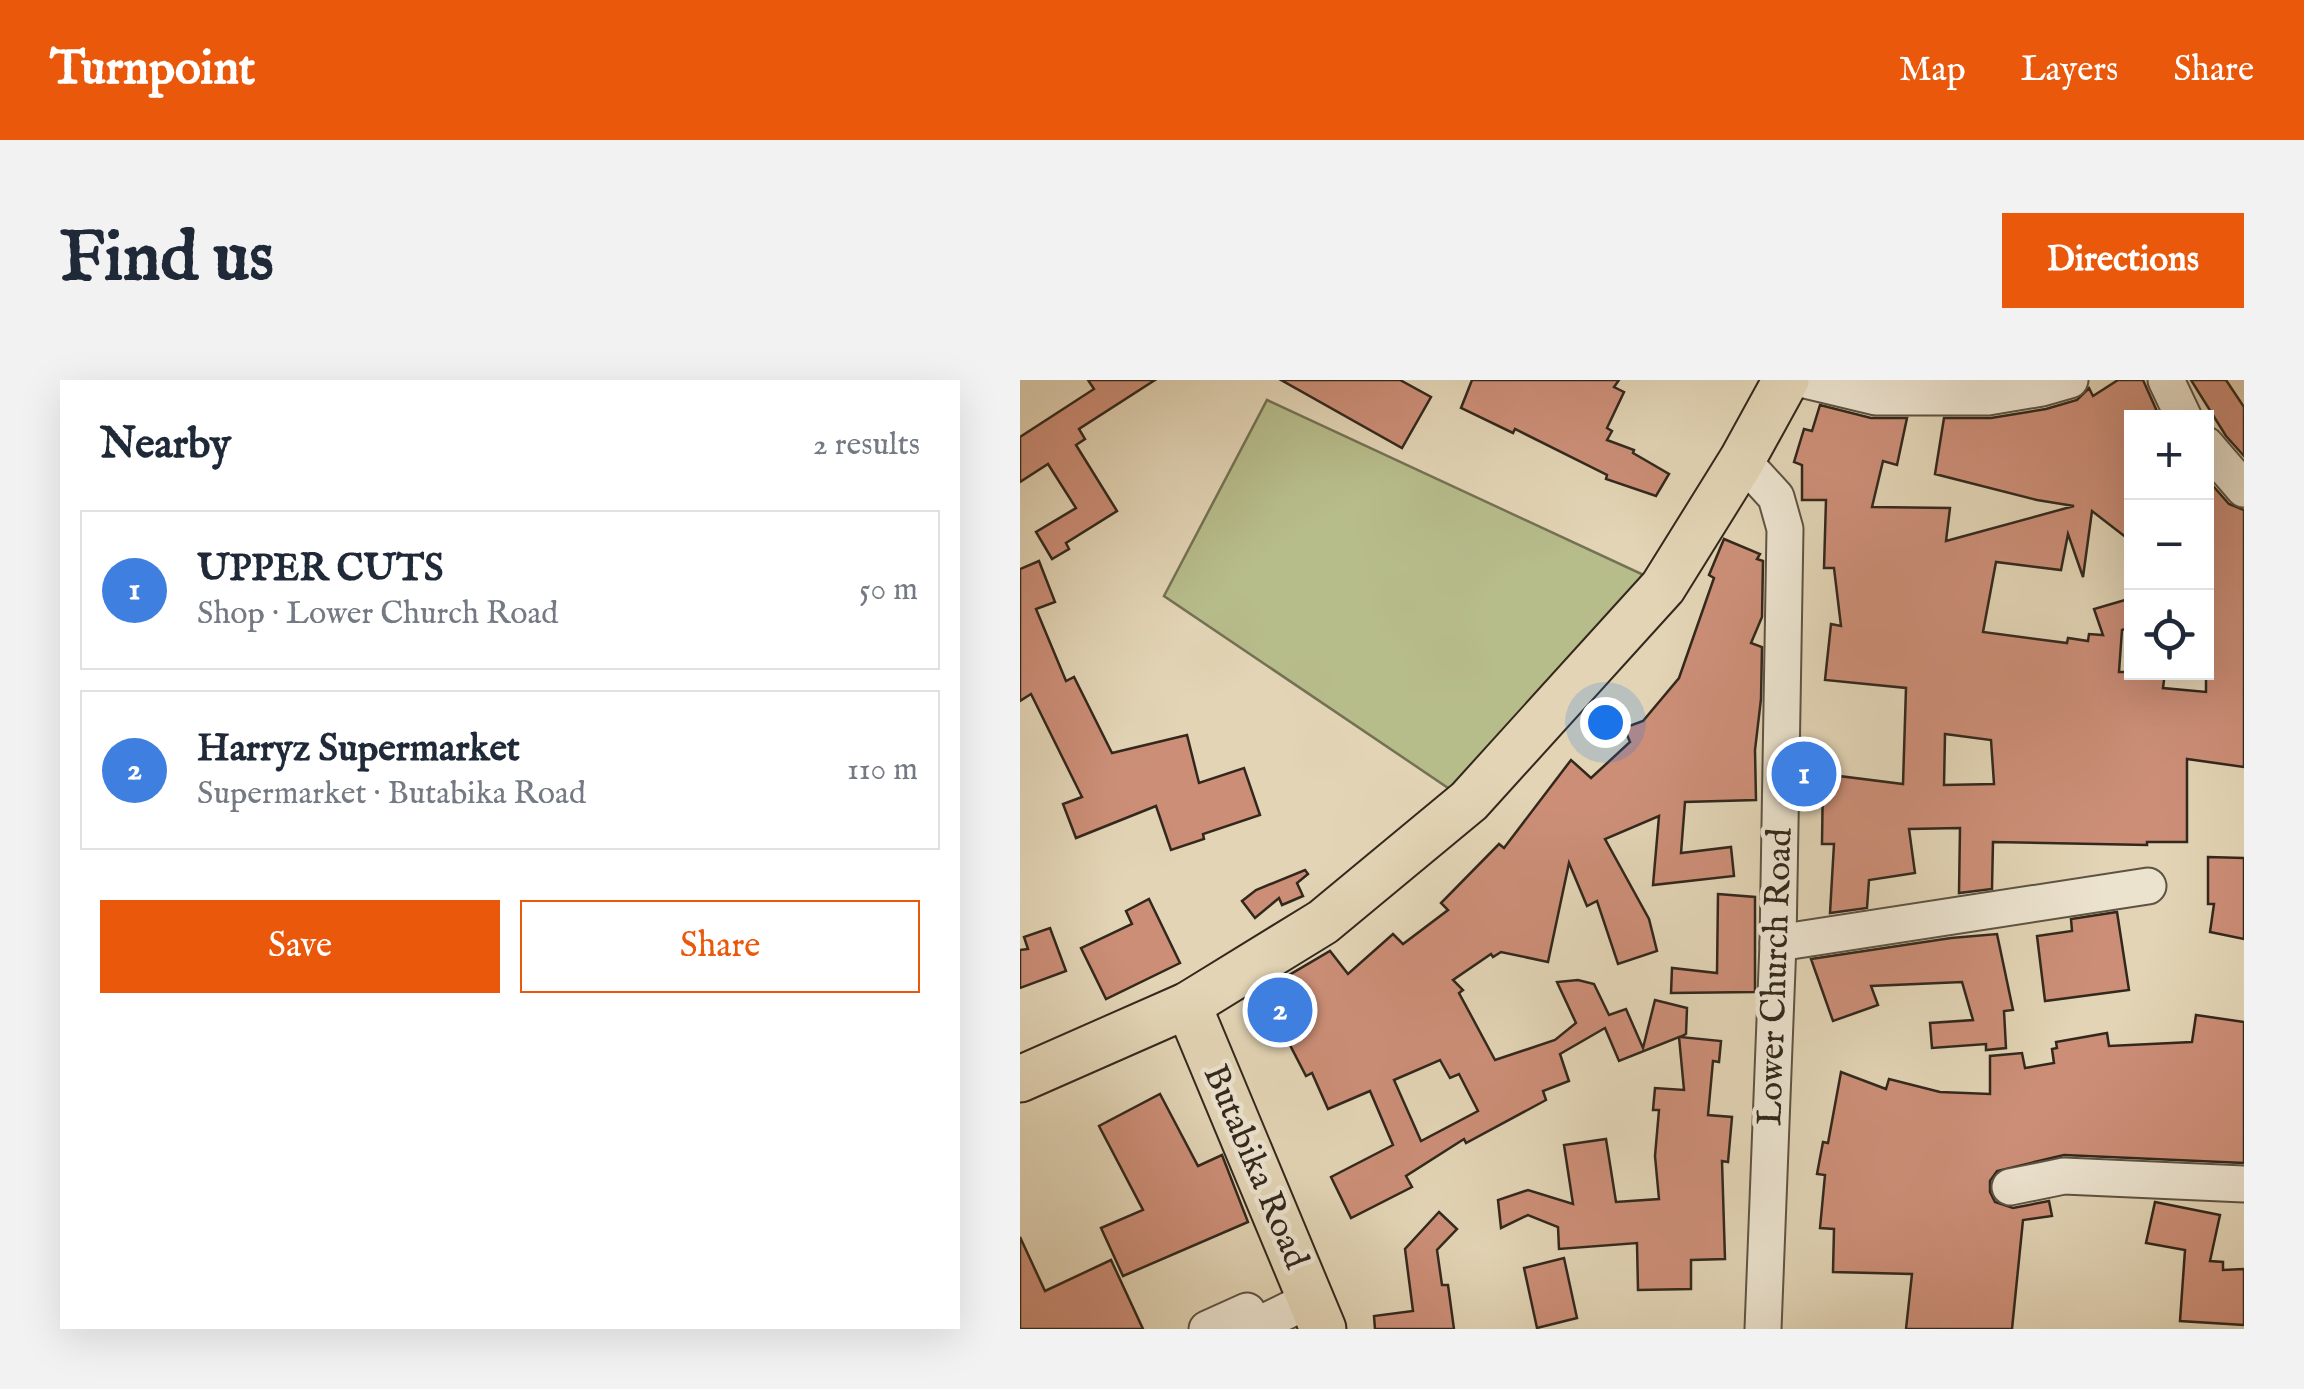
<!DOCTYPE html>
<meta charset="utf-8">
<style>
:root{--surface:#fff;--page:#f2f2f3;--text:#1f2937;--muted:#747a83;--line:#e0e1e3;--accent:#ea580c}
body{margin:0;font-family:"IM FELL English",serif;background:var(--page);color:var(--text)}
.controls{position:absolute;right:30px;top:30px;display:grid;overflow:hidden;border-radius:0px;box-shadow:0 10px 40px #0002}
.controls button{width:90px;height:90px;display:grid;place-items:center;padding:0;border:0;border-bottom:2px solid var(--line);background:var(--surface);color:var(--text);font:50px sans-serif}
.you{position:absolute;left:585px;top:342px;width:35px;height:35px;margin:-25px;border:8px solid #fff;border-radius:50%;background:#1a73e8;box-shadow:0 0 0 15px #1a73e833}
.badge{display:grid;place-items:center;width:65px;height:65px;border-radius:50%;background:var(--accent);color:#fff;font-size:32px;font-weight:700}
.pin{position:absolute;translate:-50% -50%;border:5px solid #fff;box-shadow:0 2px 10px #0006}
.list{margin:0;padding:0;list-style:none}
h2{display:flex;justify-content:space-between;align-items:center;height:130px;margin:0;padding:0 40px;font-size:42px}
h2 small{font-size:32px;font-weight:400;color:var(--muted)}
.list li{display:grid;grid-template-columns:65px 1fr auto;gap:30px;align-items:center;box-sizing:border-box;height:160px;margin:0 20px 20px;padding:0 20px;border:2px solid var(--line);border-radius:0px}
.list b{display:block;font-size:38px;white-space:nowrap}
.list p{margin:0;font-size:32px;white-space:nowrap;color:var(--muted)}
.list em{font-size:32px;font-style:normal;color:var(--muted)}
.actions{display:flex;gap:20px;padding:30px 40px}
.actions a{flex:1;padding:22px 0;border:2px solid var(--accent);border-radius:0px;text-align:center;font-size:35px;color:var(--accent)}
.actions .main{background:var(--accent);color:#fff}
.icon{flex:none;width:55px;height:55px;fill:none;stroke:currentColor;stroke-width:2;stroke-linecap:round;stroke-linejoin:round}
.map{position:relative;flex:none;width:1224px;height:949px;overflow:hidden;border-radius:0px}
header{display:flex;align-items:center;gap:60px;box-sizing:border-box;height:140px;padding:0 50px;background:var(--accent);color:#fff}
header strong{font-size:48px}
nav{display:flex;gap:55px;margin-inline-start:auto;font-size:35px}
.intro{display:flex;align-items:center;justify-content:space-between;box-sizing:border-box;height:240px;padding:0 60px}
h1{margin:0;font-size:70px}
.button{padding:25px 45px;border-radius:0px;background:var(--accent);color:#fff;font-size:35px;font-weight:700}
main{display:flex;gap:60px;padding:0 60px}
aside{flex:1;background:var(--surface);border-radius:0px;box-shadow:0 10px 40px #0002}
.map>svg:first-child{display:block}
.green{fill:#b7bc8b;stroke:#747254;stroke-width:2.5}
.building{fill:#cc8e77;stroke:#32281d;stroke-width:2.5;fill-rule:evenodd}
.lines{fill:none;stroke-linecap:round;stroke-linejoin:round}
.minor-casing{stroke:#5e5343;stroke-width:39}
.major-casing{stroke:#32281d;stroke-width:49}
.minor{stroke:#ece3cf;stroke-width:35}
.major{stroke:#e2d4b5;stroke-width:45}
.labels{text-anchor:middle;dominant-baseline:central;stroke-width:9;stroke-linejoin:round;paint-order:stroke}
.street-label{font-size:35px;fill:#32281d;stroke:#ece3cf}
</style>
<header>
<strong>Turnpoint</strong>
<nav><a>Map</a><a>Layers</a><a>Share</a></nav>
</header>
<div class="intro"><h1>Find us</h1><a class="button">Directions</a></div>
<main>
<aside>
<h2>Nearby<small>2 results</small></h2>
<ul class="list">
<li><span class="badge" style="background:#3f7fe0">1</span><div><b>UPPER CUTS</b><p>Shop · Lower Church Road</p></div><em>50 m</em></li>
<li><span class="badge" style="background:#3f7fe0">2</span><div><b>Harryz Supermarket</b><p>Supermarket · Butabika Road</p></div><em>110 m</em></li>
</ul>
<div class="actions"><a class="main">Save</a><a>Share</a></div>
</aside>
<div class="map">
<svg width="1224" height="949" viewBox="0 0 1224 949">
<rect width="100%" height="100%" fill="#e2d4b5"/>
<filter id="stains"><feTurbulence type="fractalNoise" baseFrequency=".002" numOctaves="4"/><feColorMatrix values="0 0 0 0 .2 0 0 0 0 .09 0 0 0 0 .02 0 0 0 .5 -.17"/></filter>
<radialGradient id="worn" r=".72"><stop offset=".6" stop-color="#630" stop-opacity="0"/><stop offset="1" stop-color="#630" stop-opacity=".3"/></radialGradient>
<path class="green" d="M247,20l381,177 -188,219 -296,-200z"/>
<g class="building">
<path d="M68,0h67l-76,49 6,10 -9,6 41,66 -51,32 3,6 -17,10 -16,-27 40,-24 -28,-44 -28,18v-45l74,-48z"/>
<path d="M261,0h119l31,17 -29,51z"/>
<path d="M452,0h147l-5,7 10,5 -17,36 5,3 -5,9 27,10 -1,3 36,21 -13,22 -50,-17 1,-4 -92,-46 -2,4 -52,-25z"/>
<path d="M1098,0h25l17,38h-28v124l-40,-31 -9,66 -15,-43 -7,36 -65,-8 -13,70 84,11 1,-5 20,3 1,-7 14,1 -9,-26 38,-11v29l-10,3 -3,42h46l-2,16 43,4v-214l23,26 15,6v257l-57,-8v83h-40v3l-154,-3 -1,47 -33,4 1,-65 -51,1 6,44 -46,7 -2,28 -37,5 4,-69h-12l1,-70 80,10 3,-96 -81,-8 6,-56 10,2 -7,-58h-10l2,-68h-24v-35l-8,-3 10,-33 8,2 8,-26 51,13h36l-10,47 -14,-4 -11,46 78,1 -4,33 128,-35 -37,-6 -102,-26 9,-56h47l55,-9 31,-9 12,-12 4,8zM925,354l46,6 3,44 -50,1z"/>
<path d="M1171,0h35l18,27v49l-18,-20z"/>
<path d="M704,159l36,15 -3,5 6,2 -1,56 -11,26 11,4 -1,52 -6,51 1,50 -71,2 -4,51 50,-6 3,29 -81,9 6,-69 -54,23 44,80 8,32 -39,13 -21,-63 -10,5 -18,-43 -21,99 -47,-10 -8,5 -2,-3 -38,26 10,10 -4,3 36,67 60,-20 21,-17 -19,-41 21,-2 16,4 15,31 17,-6 17,39 12,-48 32,8 -1,26 -6,3 41,4 -2,21 -6,-1 -5,54 24,2 -4,45 -6,-1 3,98 -34,1v29l-53,1 -1,-47 -78,6 -1,-22 -30,-12 -27,13 -3,-28 30,-10 45,14 -9,-59 42,-6 10,63 43,-3 -4,-43 4,-46h-6l2,-22 29,2 -5,-53 -60,24 -14,-33 -45,26 9,27 -26,10 3,9 -80,43 -2,-4 -58,37 6,11 -61,31 -20,-41 62,-32 -23,-54 -42,18 -16,-36 -6,3 -44,-85 68,-40 18,23 45,-40 10,10 45,-34 -7,-7 58,-59 5,4 67,-88 20,18 39,-36 -6,-14 19,-7 36,-43 35,-100 -5,-3zM420,680l10,18 9,-4 19,37 -57,30 -27,-61z"/>
<path d="M19,181l16,41 -19,7 30,72 8,-4 38,76 75,-18 12,48 45,-15 16,47 -57,19 1,5 -33,11 -15,-44 -80,32 -13,-34 19,-7 -51,-103 -11,7v-132z"/>
<path d="M1188,477l36,1v81l-34,-7 4,-28h-6z"/>
<path d="M285,490l3,4 -11,9 6,13 -21,9 -3,-7 -24,20 -13,-17 14,-11z"/>
<path d="M698,514l37,3v95l-84,1 1,-25 45,5z"/>
<path d="M129,519l31,64 -74,36 -25,-51 51,-24 -6,-13z"/>
<path d="M1097,532l12,78 -84,11 -8,-65 35,-5 -1,-12z"/>
<path d="M30,548l16,43 -46,17v-38l8,-1 -4,-12z"/>
<path d="M977,554l16,76 -9,1 2,37 -20,2v-6l-54,4 -2,-25 43,-3 -11,-38 -91,4 7,19 -45,16 -22,-62 140,-21z"/>
<path d="M1176,635l48,7v141l-180,-8 -67,16 -7,10v11l5,10 18,6 36,-7 3,15 -29,4 -11,109h-106l6,-55 -79,-2 1,-43 -14,-1 5,-53 -8,-1 6,-32 5,1 13,-71 45,17 3,-10 51,13 50,2v-38l32,-3 3,15 29,-5 -2,-14 5,-1 -1,-6 51,-9 2,13 83,-4z"/>
<path d="M140,714l38,72 24,-11 26,67 -125,54 -22,-48 42,-18 -44,-84z"/>
<path d="M1135,822l65,13 -10,46 13,1v8l21,-1v56l-64,-4 5,-71 -39,-7z"/>
<path d="M419,832l18,17 -20,21 5,35h6l6,44h-79l-1,-13 39,-5 -8,-62z"/>
<path d="M0,857l25,54 66,-31 32,69h-123z"/>
<path d="M544,878l13,60 -40,10 -13,-60z"/>
</g>
<g class="lines">
<defs>
<g id="minor">
<path d="M785,0l71,17h112l54,-9 28,-8"/>
<path d="M1146,0l18,38"/>
<path d="M1186,65l38,44"/>
<path d="M722,80l34,37 9,32 -7,414 -15,386"/>
<path d="M758,563l370,-57"/>
<path d="M990,807l54,-11 180,8"/>
<path d="M187,949l40,-18 7,16 57,-28"/>
</g>
<g id="major">
<path d="M168,625l135,324"/>
<path d="M0,699l168,-74 135,-83 146,-121 194,-214 79,-127 44,-80"/>
</g>
</defs>
<use href="#minor" class="minor-casing"/>
<use href="#major" class="major-casing"/>
<use href="#minor" class="minor"/>
<use href="#major" class="major"/>
</g>
<g class="labels">
<g class="street-label">
<text transform="translate(756 597) rotate(-88)">Lower Church Road</text>
<text transform="translate(235 787) rotate(67)">Butabika Road</text>
</g>
</g>
<rect width="100%" height="100%" filter="url(#stains)"/>
<rect width="100%" height="100%" fill="url(#worn)"/>
</svg>
<div class="controls">
<button>+</button>
<button>−</button>
<button><svg class="icon" aria-label="locate" viewBox="0 0 24 24"><circle cx="12" cy="12" r="6"/><path d="M12 2v4M12 18v4M2 12h4M18 12h4"/></svg></button>
</div>
<div class="you"></div>
<div class="pin badge" style="left:784px;top:394px;background:#3f7fe0">1</div>
<div class="pin badge" style="left:260px;top:630px;background:#3f7fe0">2</div>
</div>
</main>
